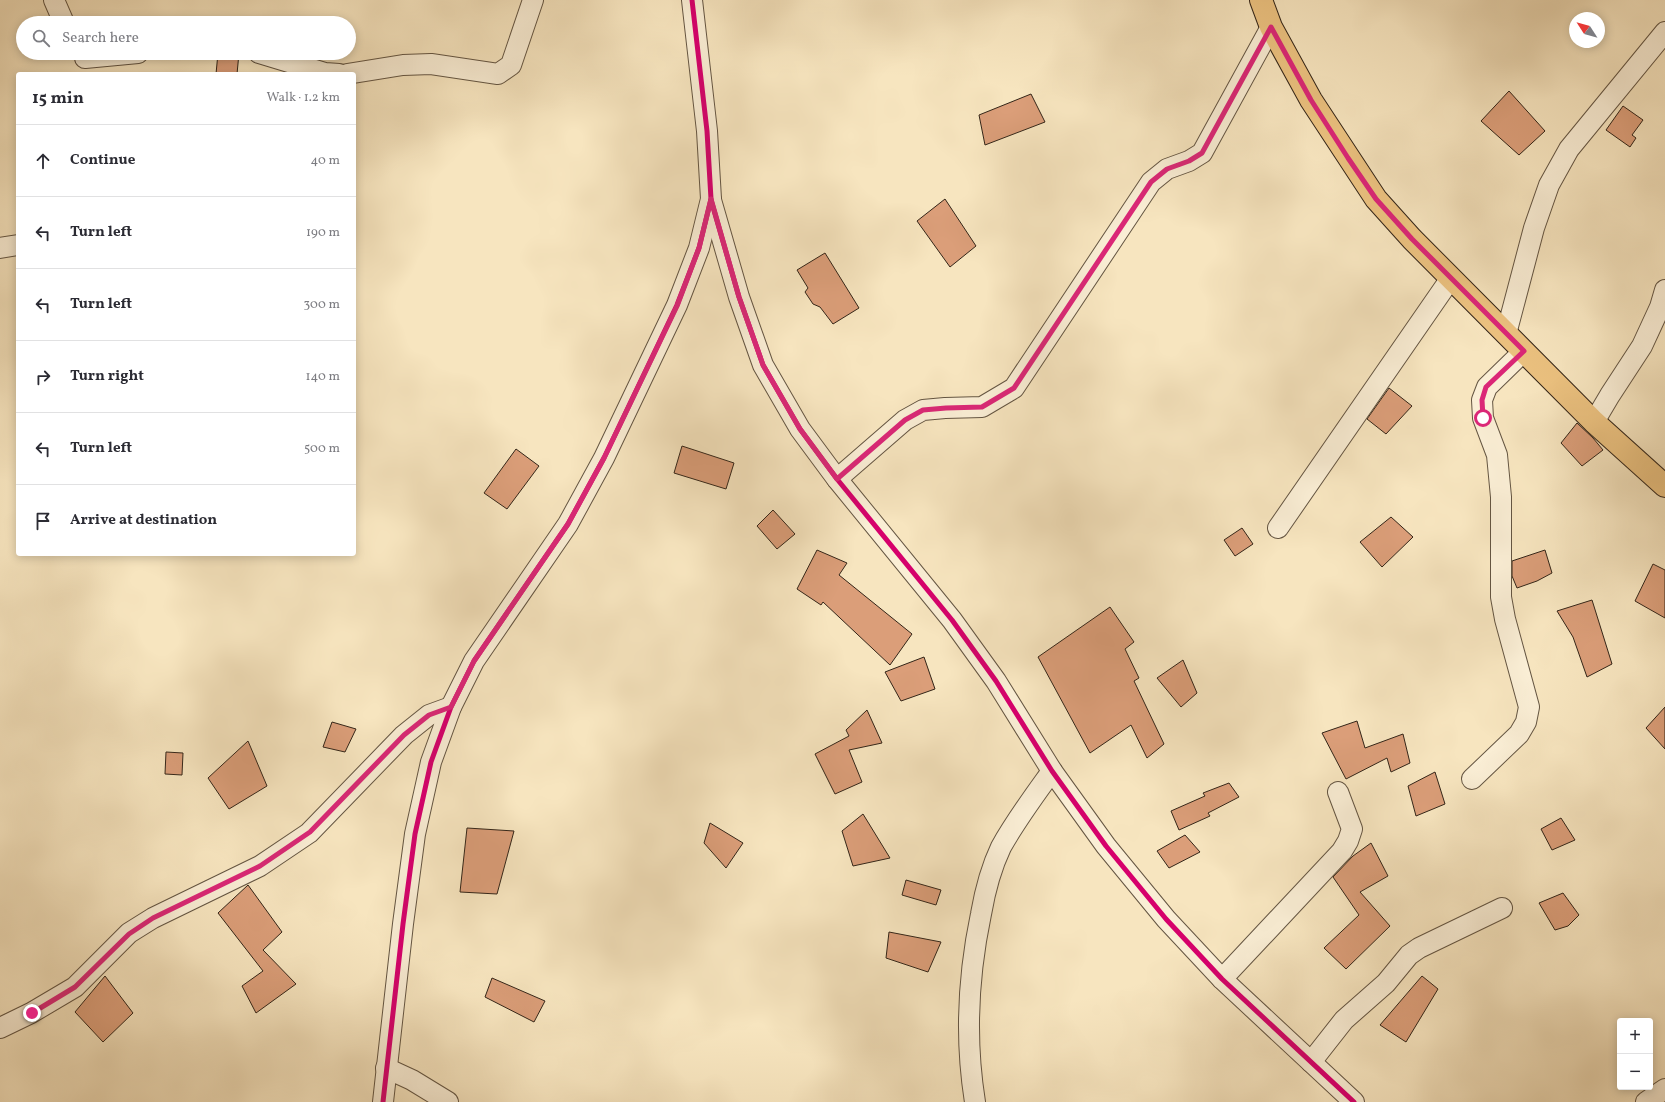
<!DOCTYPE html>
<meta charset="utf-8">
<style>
:root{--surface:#fff;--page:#f7f7f7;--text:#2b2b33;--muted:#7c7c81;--line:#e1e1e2}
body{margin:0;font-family:Vollkorn,serif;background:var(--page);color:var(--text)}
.controls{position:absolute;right:12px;bottom:12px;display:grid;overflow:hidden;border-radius:4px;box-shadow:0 2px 10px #0003}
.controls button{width:36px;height:36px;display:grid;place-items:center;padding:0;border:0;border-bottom:1px solid var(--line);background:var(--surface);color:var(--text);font:20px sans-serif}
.compass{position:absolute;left:1569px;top:12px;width:36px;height:36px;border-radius:50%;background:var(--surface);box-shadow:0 2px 10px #0003;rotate:306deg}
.stop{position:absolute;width:12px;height:12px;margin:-9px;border:3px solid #db2777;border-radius:50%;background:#fff}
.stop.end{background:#db2777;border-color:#fff;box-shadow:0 1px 4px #0008}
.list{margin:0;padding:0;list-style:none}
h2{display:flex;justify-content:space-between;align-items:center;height:52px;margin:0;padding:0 16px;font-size:17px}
h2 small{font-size:13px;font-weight:400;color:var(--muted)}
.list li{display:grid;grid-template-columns:26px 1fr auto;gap:12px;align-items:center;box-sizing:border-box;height:72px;padding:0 16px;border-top:1px solid var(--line)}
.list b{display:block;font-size:15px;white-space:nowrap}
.list em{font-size:13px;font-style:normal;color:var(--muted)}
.icon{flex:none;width:22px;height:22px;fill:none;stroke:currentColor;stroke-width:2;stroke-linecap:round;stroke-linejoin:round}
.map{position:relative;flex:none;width:1665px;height:1102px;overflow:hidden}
.search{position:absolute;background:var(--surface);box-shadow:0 2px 10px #0003;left:16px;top:16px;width:340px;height:44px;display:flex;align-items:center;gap:10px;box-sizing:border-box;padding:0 14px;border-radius:22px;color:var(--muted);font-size:15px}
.panel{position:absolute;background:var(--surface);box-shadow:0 2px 10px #0003;left:16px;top:72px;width:340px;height:484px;border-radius:4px}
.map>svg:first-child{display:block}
.building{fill:#db9e79;stroke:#332518}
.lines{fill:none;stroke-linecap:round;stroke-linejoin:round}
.minor-casing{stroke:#645542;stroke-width:22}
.major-casing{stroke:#332518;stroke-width:24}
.minor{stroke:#faeed5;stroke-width:20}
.major{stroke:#ecc280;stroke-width:22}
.cycleway-casing{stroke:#faeed5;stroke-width:8}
.cycleway{stroke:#d6006c;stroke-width:5}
.route{stroke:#db2777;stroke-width:5}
</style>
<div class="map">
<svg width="1665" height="1102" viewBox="0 0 1665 1102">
<rect width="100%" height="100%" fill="#f7e5bf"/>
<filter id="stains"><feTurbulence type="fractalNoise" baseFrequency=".005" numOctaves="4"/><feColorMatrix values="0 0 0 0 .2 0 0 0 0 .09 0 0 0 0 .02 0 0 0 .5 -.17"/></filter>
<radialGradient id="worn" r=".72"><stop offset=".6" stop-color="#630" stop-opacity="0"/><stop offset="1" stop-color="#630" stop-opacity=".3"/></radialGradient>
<g class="building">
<path d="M218,53h21l-2,21h-21z"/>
<path d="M1509,91l36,40 -26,24 -38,-34z"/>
<path d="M1031,94l14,28 -60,23 -6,-30z"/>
<path d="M1623,106l20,14 -11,15 4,3 -6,9 -24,-17z"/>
<path d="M945,199l31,47 -26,21 -33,-46z"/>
<path d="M825,253l34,55 -26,16 -13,-17 -7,-3 -8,-12 3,-4 -11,-18z"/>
<path d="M1389,388l23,18 -26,28 -19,-15z"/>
<path d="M1577,423l16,15 10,12 -21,16 -21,-23z"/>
<path d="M682,446l52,17 -8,26 -52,-16z"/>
<path d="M516,449l23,17 -32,43 -23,-16z"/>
<path d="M773,510l22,24 -18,15 -20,-23z"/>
<path d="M1391,517l22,20 -31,30 -22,-25z"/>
<path d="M1242,528l11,16 -18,12 -11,-16z"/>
<path d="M817,550l30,13 -8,12 73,59 -22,31 -67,-63 -2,3 -24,-16z"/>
<path d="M1545,550l7,23 -15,8 -20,7 -5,-12v-15z"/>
<path d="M1653,564l12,6v48l-30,-17z"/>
<path d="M1592,600l20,64 -25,13 -14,-40 -16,-26z"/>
<path d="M1110,607l24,35 -9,7 14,29 -5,3 30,63 -17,14 -16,-33 -41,28 -52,-96z"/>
<path d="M924,657l11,32 -34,12 -16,-29z"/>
<path d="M1183,660l14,33 -16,14 -24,-29z"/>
<path d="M1665,707v42l-19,-21z"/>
<path d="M867,710l15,33 -33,7 13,32 -27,12 -20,-40 34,-18 -3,-6z"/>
<path d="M1357,721l8,27 38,-14 7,29 -19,9 -4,-14 -41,21 -24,-46z"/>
<path d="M332,722l24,7 -11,23 -22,-5z"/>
<path d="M248,741l19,45 -38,23 -21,-31z"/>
<path d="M166,752l17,1 -1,22 -17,-1z"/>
<path d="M1435,772l10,32 -29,12 -8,-30z"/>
<path d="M1229,783l10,14 -31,16 2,3 -31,14 -8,-19 34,-15 -2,-3z"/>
<path d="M863,814l27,44 -37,8 -11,-35z"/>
<path d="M1561,818l14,22 -23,10 -11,-21z"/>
<path d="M710,823l33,20 -17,25 -22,-25z"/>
<path d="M467,828l47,3 -17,63 -37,-2z"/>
<path d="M1185,835l15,17 -31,16 -12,-17z"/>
<path d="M1371,843l17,33 -28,16 30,34 -44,43 -22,-21 35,-33 -26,-38 20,-21z"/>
<path d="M906,880l35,10 -5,15 -34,-10z"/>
<path d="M248,885l34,47 -19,18 33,34 -40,29 -14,-27 21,-15 -45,-58z"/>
<path d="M1563,893l16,22 -11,11 -13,4 -16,-27z"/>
<path d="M889,932l52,10 -13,30 -42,-14z"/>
<path d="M105,976l28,37 -30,29 -28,-30z"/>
<path d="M1422,976l16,13 -32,53 -26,-17z"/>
<path d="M492,978l53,23 -11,21 -49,-25z"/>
</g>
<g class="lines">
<defs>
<g id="minor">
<path d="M54,0l10,23"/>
<path d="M259,53l66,20 14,1"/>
<path d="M85,58l53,-5"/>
<path d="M347,74l56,-9 28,-1 67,10 13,-9 22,-65"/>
<path d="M711,200l28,97 24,68 37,64 37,50 115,141 44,61 56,90 54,75 60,73 56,60 132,123"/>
<path d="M0,248l18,-3"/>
<path d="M1506,334l28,-106 15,-43 20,-36 96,-117"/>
<path d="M1594,422l16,-27 32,-49 18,-39 5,-17"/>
<path d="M837,479l68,-59 18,-10 22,-2 37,-1 32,-19 137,-206 16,-13 22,-8 13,-8 69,-126"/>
<path d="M1278,528l173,-250"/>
<path d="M1472,779l47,-45 7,-12 3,-15 -24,-88 -4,-22v-100l-4,-42 -14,-37 -1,-18 5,-13 37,-36"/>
<path d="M1222,979l120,-128 6,-10 4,-12 -14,-37"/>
<path d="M0,1028l31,-15 44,-26 54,-54 24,-15 107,-52 49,-33 95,-98 25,-20 22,-8"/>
<path d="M1311,1062l33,-42 42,-37 23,-28 10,-7 83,-40"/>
<path d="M386,1068l26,12 36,22"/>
<path d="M383,1102l20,-178 12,-90 16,-72 20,-55 23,-46 94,-137 36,-66 73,-153 22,-57 12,-49 -4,-68 -15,-131"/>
<path d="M975,1102c-10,-62 -7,-126 6,-188 4,-23 10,-46 20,-67 15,-27 33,-51 51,-76"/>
<path d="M1646,1102l19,-13"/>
</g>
<path id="major" d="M1261,0l10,27 40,73 65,99 36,40 182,183 71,64"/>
</defs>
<use href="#minor" class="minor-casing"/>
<use href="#major" class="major-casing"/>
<use href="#minor" class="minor"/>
<use href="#major" class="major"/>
<defs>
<g id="cycleway">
<path d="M711,200l28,97 24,68 37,64 37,50 115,141 44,61 56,90 54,75 60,73 56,60 132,123"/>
<path d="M383,1102l20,-178 12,-90 16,-72 20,-55 23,-46 94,-137 36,-66 73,-153 22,-57 12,-49 -4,-68 -15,-131"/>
</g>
</defs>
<use href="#cycleway" class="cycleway-casing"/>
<use href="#cycleway" class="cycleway"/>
</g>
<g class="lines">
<path class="route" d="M32,1013l43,-26 54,-53 24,-16 107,-52 50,-34 94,-97 25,-20 22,-8 23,-46 94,-137 36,-66 73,-152 22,-58 12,-49 28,98 24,68 37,64 37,50 68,-59 18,-10 23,-2 36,-1 32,-19 137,-206 16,-13 22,-8 13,-8 69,-126 40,73 37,58 28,41 36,40 112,112 -38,36 -4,13 1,18"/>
</g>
<rect width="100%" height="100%" filter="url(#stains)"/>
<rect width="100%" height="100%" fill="url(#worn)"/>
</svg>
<div class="controls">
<button>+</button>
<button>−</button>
</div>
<svg class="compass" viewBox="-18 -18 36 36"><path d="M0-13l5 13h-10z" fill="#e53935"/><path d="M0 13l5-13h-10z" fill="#7c7c81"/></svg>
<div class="stop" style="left:1483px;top:418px"></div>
<div class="stop end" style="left:32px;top:1013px"></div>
<div class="search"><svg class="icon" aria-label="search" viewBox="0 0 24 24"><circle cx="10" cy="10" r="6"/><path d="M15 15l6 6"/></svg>Search here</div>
<section class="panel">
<h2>15 min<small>Walk · 1.2 km</small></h2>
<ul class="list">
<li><svg class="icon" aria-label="ahead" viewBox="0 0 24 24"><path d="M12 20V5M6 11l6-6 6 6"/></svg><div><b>Continue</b></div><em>40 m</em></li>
<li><svg class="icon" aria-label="left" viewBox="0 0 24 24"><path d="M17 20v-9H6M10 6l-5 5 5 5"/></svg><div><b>Turn left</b></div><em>190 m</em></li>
<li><svg class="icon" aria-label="left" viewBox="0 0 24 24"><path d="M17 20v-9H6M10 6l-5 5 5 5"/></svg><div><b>Turn left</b></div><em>300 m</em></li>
<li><svg class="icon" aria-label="right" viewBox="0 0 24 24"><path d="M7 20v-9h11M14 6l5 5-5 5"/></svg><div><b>Turn right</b></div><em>140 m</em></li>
<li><svg class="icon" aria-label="left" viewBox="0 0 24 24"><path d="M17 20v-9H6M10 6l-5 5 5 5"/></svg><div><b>Turn left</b></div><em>500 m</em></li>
<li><svg class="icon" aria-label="arrive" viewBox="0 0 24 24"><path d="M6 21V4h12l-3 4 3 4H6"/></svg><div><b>Arrive at destination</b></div></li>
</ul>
</section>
</div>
